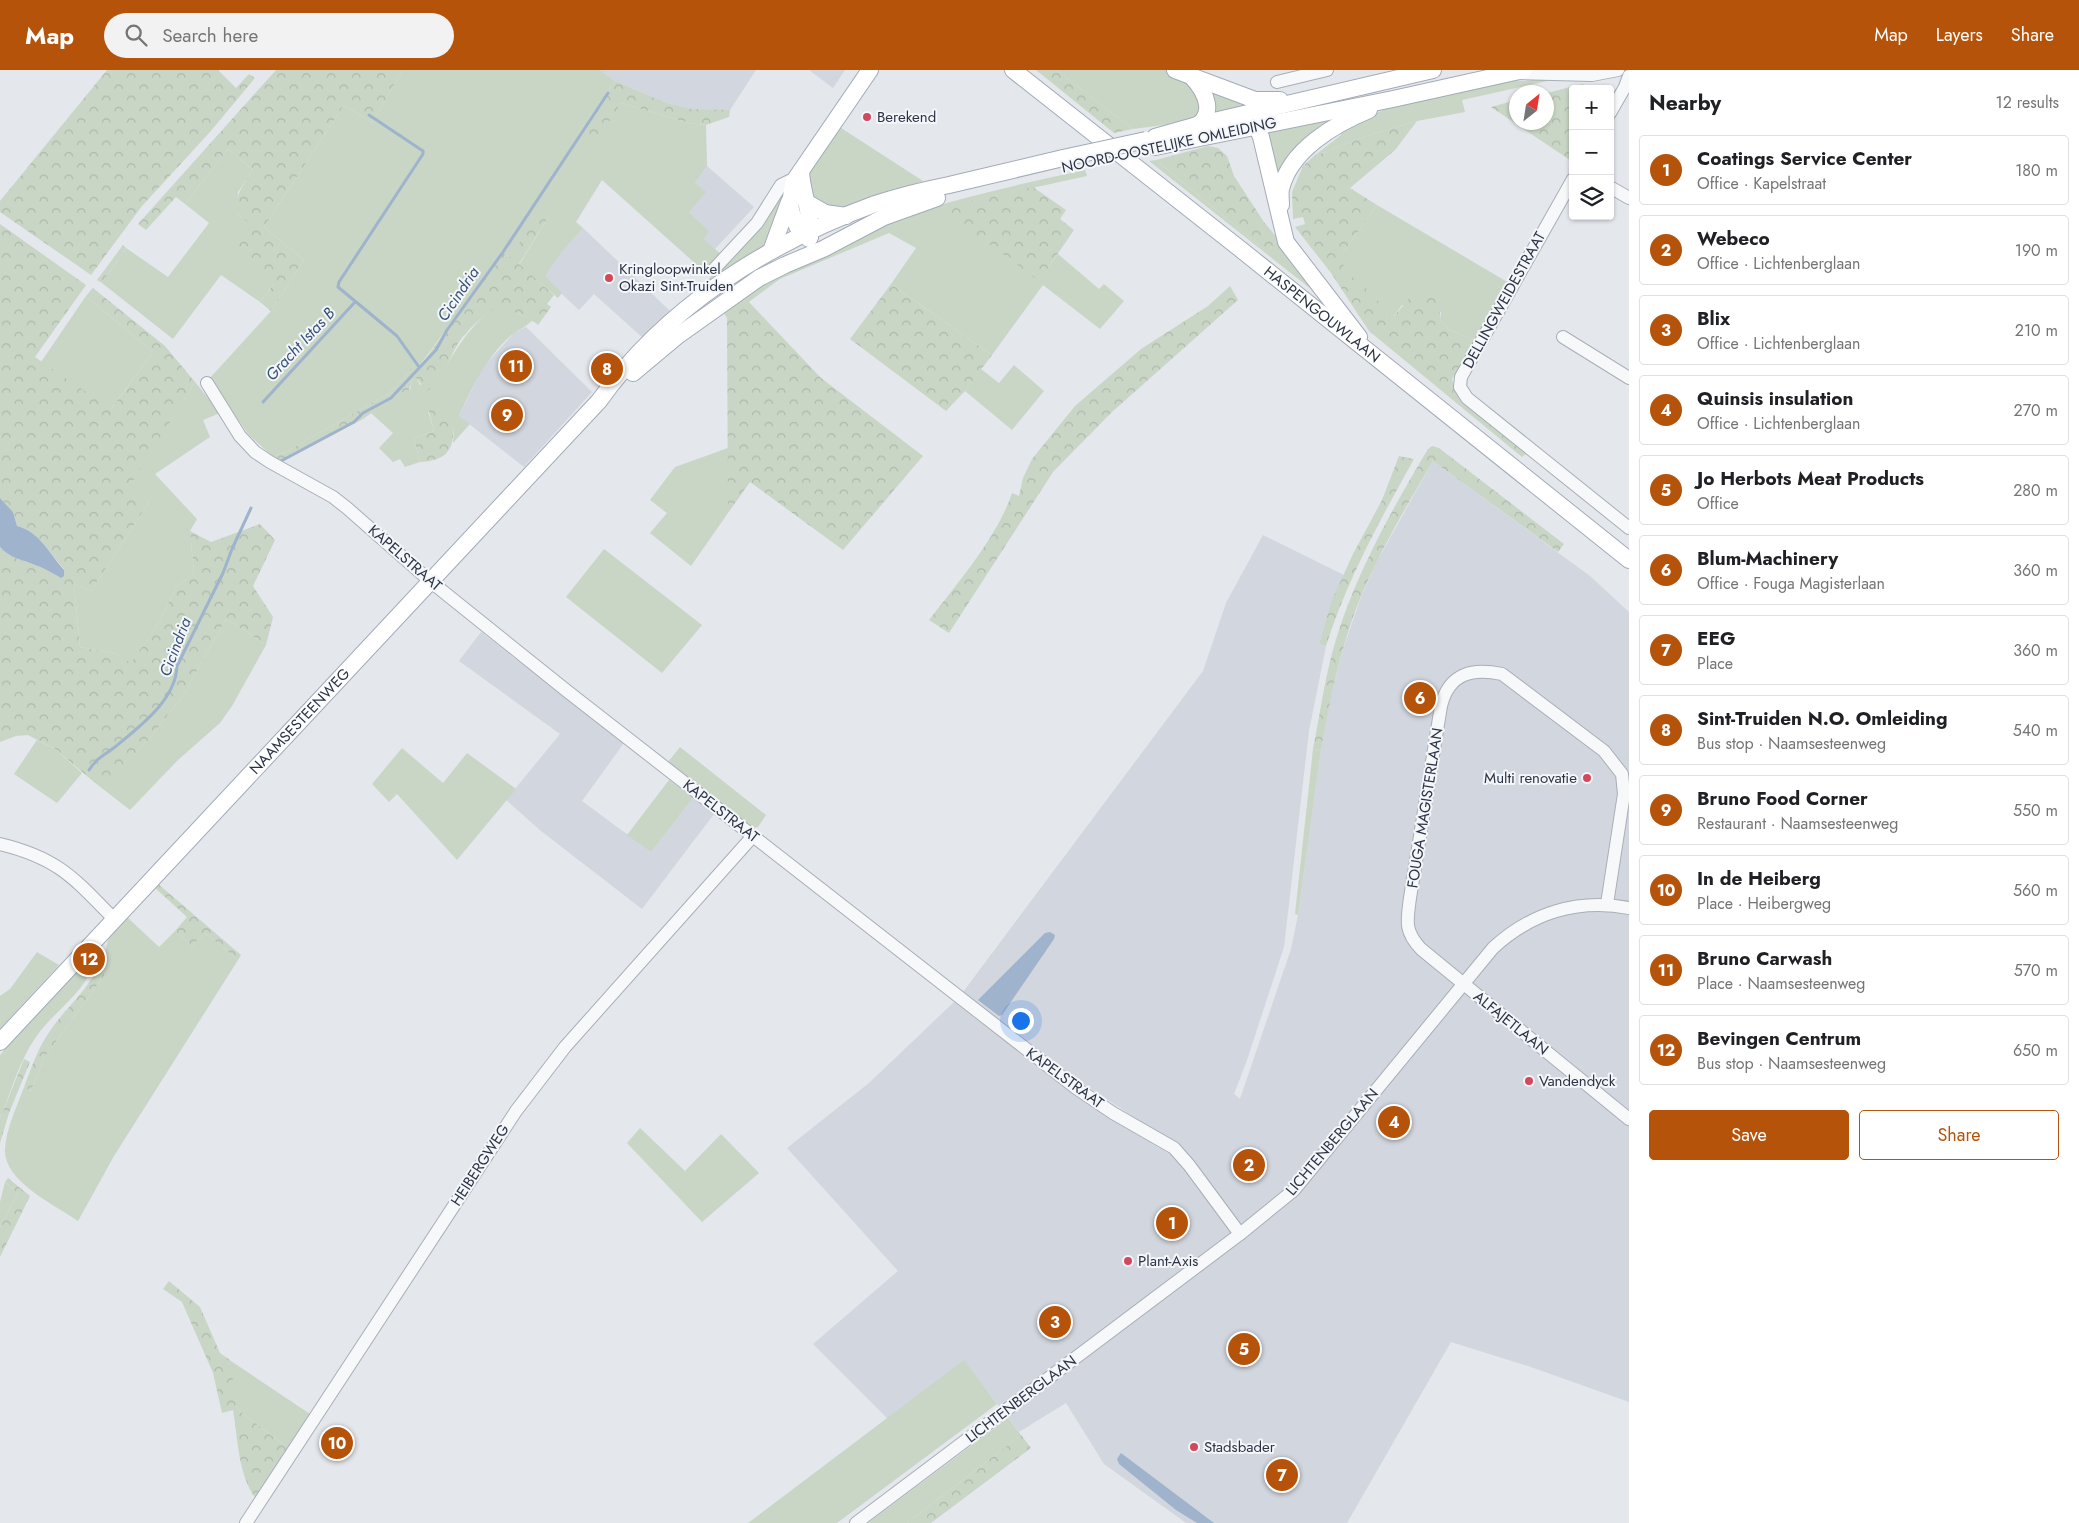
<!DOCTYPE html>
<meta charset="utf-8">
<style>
:root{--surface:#fff;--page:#f2f2f2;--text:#202124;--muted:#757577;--line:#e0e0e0;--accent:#b45309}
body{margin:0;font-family:Jost,sans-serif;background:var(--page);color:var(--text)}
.controls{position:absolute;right:15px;top:15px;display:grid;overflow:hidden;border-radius:5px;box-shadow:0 1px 4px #0004}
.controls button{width:45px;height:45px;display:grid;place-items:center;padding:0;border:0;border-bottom:1px solid var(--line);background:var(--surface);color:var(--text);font:25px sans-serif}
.compass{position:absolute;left:1509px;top:15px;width:45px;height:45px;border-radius:50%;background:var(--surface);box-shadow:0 1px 4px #0004;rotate:30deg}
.you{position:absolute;left:1020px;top:950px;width:18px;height:18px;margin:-12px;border:4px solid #fff;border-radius:50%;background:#1a73e8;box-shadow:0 0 0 8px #1a73e833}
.badge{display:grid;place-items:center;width:32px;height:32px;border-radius:50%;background:var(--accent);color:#fff;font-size:16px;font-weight:700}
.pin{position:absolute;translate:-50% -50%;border:2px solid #fff;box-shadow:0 1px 5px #0006}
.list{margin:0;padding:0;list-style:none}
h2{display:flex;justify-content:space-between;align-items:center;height:65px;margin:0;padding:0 20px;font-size:21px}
h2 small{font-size:16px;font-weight:400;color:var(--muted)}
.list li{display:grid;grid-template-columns:32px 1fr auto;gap:15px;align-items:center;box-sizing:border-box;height:70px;margin:0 10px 10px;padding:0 10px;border:1px solid var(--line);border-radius:5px}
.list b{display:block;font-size:19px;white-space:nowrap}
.list p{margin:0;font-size:16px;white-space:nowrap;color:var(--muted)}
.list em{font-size:16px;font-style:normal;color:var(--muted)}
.actions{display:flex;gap:10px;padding:15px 20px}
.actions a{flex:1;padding:11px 0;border:1px solid var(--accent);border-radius:5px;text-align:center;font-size:18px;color:var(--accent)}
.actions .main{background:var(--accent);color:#fff}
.icon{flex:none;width:28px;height:28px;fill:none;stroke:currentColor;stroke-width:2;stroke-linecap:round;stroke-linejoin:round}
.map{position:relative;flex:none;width:1629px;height:1453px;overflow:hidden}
header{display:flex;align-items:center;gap:30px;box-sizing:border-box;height:70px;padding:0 25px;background:var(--accent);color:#fff}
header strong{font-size:24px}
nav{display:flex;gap:28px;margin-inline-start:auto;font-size:18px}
.search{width:350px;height:45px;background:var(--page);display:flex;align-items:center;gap:12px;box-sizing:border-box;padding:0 18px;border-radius:28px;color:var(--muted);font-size:19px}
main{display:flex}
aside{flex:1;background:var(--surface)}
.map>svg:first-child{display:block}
.built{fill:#d2d6de}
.grass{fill:#c9d6c5}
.forest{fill:url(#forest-crowns)}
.water{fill:#9fb4cc}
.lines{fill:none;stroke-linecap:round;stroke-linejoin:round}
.stream{stroke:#9fb4cc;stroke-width:3}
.minor-casing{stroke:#a9aeb7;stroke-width:14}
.major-casing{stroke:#a3abb8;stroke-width:18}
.minor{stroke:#f7f8fa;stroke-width:12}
.major{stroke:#fff;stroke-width:16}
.major-bridge-casing{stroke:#a3abb8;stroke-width:18;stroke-linecap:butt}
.major-bridge{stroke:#fff;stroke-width:16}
.poi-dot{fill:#d1495b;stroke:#f4f6f9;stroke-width:2}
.labels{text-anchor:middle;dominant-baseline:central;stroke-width:4;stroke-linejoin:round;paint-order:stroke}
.poi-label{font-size:15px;fill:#2b3445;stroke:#f4f6f9;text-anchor:start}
.street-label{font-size:15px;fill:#2b3445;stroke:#f4f6f9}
.water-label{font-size:16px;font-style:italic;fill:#34527a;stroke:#f4f6f9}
</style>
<header>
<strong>Map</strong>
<div class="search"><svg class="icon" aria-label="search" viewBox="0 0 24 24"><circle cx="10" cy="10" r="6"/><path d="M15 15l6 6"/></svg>Search here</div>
<nav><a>Map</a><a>Layers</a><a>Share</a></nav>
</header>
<main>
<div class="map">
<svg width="1629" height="1453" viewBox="0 0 1629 1453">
<defs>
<pattern id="forest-crowns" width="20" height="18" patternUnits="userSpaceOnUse" patternTransform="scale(1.25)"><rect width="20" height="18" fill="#c9d6c5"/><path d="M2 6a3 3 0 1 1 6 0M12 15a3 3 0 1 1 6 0" fill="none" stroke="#adb8ab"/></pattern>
</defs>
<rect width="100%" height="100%" fill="#e4e7ec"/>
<g class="built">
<path d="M600,0h156l-26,40h-14l-24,-1 -25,-6 -52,-22z"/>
<path d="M809,0h36l-12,18z"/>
<path d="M707,96l47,41 -39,42 -11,-10 -15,-26 16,-20 -10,-10z"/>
<path d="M583,158l87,83 -27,27 -49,-44 -15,16 -35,-33 17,-24z"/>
<path d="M526,257l66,65 -68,75 -65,-51 24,-49 31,-34z"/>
<path d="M1433,391l157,115 39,36v790l-98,-35 -80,-25 -104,181h-161l-82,-59 -38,-61 -47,29 -55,-71 -76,58 -75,-75 85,-73 -111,-123 82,-65 85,-81 116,90 35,24 63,37 13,-5 -99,-65 -119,-91 240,-321 23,-68 37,-68 81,40 -13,28 -12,41 7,2 -17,85 -25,216 -37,113 -13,34 6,5 51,-150 7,-34 23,-165 6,-37 15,-61 19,-55 15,-34z"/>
<path d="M481,562l143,111 -42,58 69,51 42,-54 21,16 -72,95 -101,-78 -35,-31 54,-66 -101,-73z"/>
</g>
<g class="grass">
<path d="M403,0h197l15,11 -38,54 44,-32 68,20 17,2 1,41 -12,17 11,9 -17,21 20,18 -5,8 19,17 -16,18 -105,-94 -26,42 7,6 -22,25 -16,23 17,17 -4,5 -39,-33 32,-52 -41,44 -8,-4 -82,112 -5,-3 -8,12 -19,20 -101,57 -14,6 -24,-22 -40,-56 62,-68 33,-51 -40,-33 80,-122 28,18z"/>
<path d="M1056,0h110l20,8 16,28 -5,11 -33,8 -31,4z"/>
<path d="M1548,7h17l-103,23 3,12 -48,9 -45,13 -58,22 27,-21 -2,-4 19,-11 44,-17 98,-22h26z"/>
<path d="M1210,17l48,18 -47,13z"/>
<path d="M1351,44l-75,71 -12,-53z"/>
<path d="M838,56l85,55 -86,30 -26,-11 -4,-30z"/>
<path d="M228,79l25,21 -15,22 -2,21 13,10 25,61 -14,18 -39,-27 -48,64 -71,-56 24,-35 42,29 41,-54 -24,-19z"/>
<path d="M1156,90l111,92 11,-13 38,54 -167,-132z"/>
<path d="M1085,100l2,6 -146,32 98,72 19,-26 41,35 5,-5 20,17 -24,28 -57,-44 -51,70 -101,-71 25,-36 -27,-15 -109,46 -53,39 -5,-8c47,-31 96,-61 150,-82 69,-27 140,-42 213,-58z"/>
<path d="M783,117l5,1 -21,58 -58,40 -4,-3 55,-60z"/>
<path d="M1377,135l132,78 -34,58 -27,-12 -8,-9 1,-8 -39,-7 -8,11c-12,-6 -43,-37 -50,-48 -2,-4 -3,-8 -3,-12z"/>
<path d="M86,226l67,56 -43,58 -69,-48z"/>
<path d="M493,238l16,1 24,11c-6,6 -13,9 -20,14 -26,21 -40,52 -54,82l11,8 -17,19 1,-17 -26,-15 6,20 -20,8 6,23 -15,5 -5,-8 -7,3 -14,-14 14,-15 -22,-20 30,-21 9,-2 2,-9 4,-3 4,7 19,-6c16,-28 28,-50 54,-71z"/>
<path d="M1014,295l30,26 -32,39 -47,-39 16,-22 18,14z"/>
<path d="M195,312l25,31 -17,7 7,17 -55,37 42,45 -7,12 4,42 -18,14 -16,34 -29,43 -15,-10 -36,-7 -6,-63 17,7 58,-89 -21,-15z"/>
<path d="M728,378v65l-37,53 -41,-33 17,-20 -17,-13 25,-33z"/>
<path d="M604,479l98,76 -40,48 -96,-76z"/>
<path d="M226,549l40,26 -34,61 -12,17 -42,37 -48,50 -36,-28h13l43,-44 32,-41z"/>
<path d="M37,670l18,9 27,24 -25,30 -43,-29z"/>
<path d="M680,677l86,68 -8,12 -6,1 -84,-66z"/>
<path d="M402,678l41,35 24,-30 49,36 -59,71 -60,-66 -8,8 -17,-18z"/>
<path d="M1313,679l8,1 -23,165 -3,-1z"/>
<path d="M669,710l24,18 -42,54 -24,-17z"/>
<path d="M127,847l32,30 16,-16 17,15 13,-13 33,27 -124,196 -36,65c-23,-16 -75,-40 -73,-72 1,-21 12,-42 19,-62l7,4 13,-33 60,-82v-19l4,-17z"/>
<path d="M37,882l22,13 -59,64v-33l10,-7z"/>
<path d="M94,887c-4,34 -40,53 -58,80 -17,24 -25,55 -36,82v-64l86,-96z"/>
<path d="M640,1058l45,43 36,-37 38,39 -57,49 -75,-79z"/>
<path d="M5,1112l13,12 -18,33v-25z"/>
<path d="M228,1289l85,57 -24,33 -52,-40z"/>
<path d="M964,1290l33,44 -160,119h-89z"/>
<path d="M1008,1348l13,17 -114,88h-39z"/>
</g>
<g class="forest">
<path d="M107,0h112v1l17,17 13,-14 6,4 -45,54 -68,74 -51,69 -91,-63v-11z"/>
<path d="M276,0h127l-31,53 -28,-18 -80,122 40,33 -33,51 -11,-9 14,-18 -42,-32 17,-29 -13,-10c-2,-18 8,-29 17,-43l-25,-21 -43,55 -9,-7 -30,33 -8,-6z"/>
<path d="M1036,0h20l77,59 -19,4z"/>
<path d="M615,11l52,22 25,6 38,1 -1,7 -23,8 -17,-2 -68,-20 -26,41 -18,-9z"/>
<path d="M1583,14l3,5h-13v73l-82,-55 25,-7v22h30l1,-29z"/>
<path d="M1417,51l-22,29 -45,38 27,17 -36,51c2,19 18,24 30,37 8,8 12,17 23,23l19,-22 16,-2 11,6v22l8,9 27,12 -23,38 2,8 73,66 -5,4 -153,-126 -38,-58 -36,-46 10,-3 -2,-7 -10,2 -1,-27 11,-26 11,-10 58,-22z"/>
<path d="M1208,76l10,2 9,8 7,20 30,46 14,17 -11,13 -111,-92z"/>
<path d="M1033,117l33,23 -6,9 14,11 -35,51 -99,-73z"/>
<path d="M544,138h3l4,5 -32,51 35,31 -7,9 4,3 -13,18c-12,-11 -29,-16 -45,-16 -12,9 -25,20 -34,33 -10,16 -16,39 -32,49l-11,-13 -4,3 -4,12 -7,-1 -38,27 -78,41 -5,1 -7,-4 14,-6 101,-57 19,-20 8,-12 6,3 81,-112 8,4z"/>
<path d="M0,154l86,61 -51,72 76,52 42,-57 -67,-56 7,-8 72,58 30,36 -66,105 20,15 -58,89 -17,-7 6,63 36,7 15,9 29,-42 16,-34 18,-14 -4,-42 21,11 49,-18 15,16 -22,46 20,31 -7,28 -40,-26 -44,78 -32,41 -43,45 -13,-1 -39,-33 -27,-14 -12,1 -16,6v-195c11,12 21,12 35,18 9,3 17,8 26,13l3,-9c-15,-16 -24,-37 -47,-43l-4,-14 -13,-14z"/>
<path d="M123,175l3,3 -24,35 -5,-3z"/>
<path d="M891,214l101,71 -27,36 -19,20 -96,-72z"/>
<path d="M1230,216l8,14 -126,112 -59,60 -104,161 -20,-13c28,-36 69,-84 83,-127l7,3 4,-18 9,-19 43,-53 66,-57 67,-43z"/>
<path d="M748,231l73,77 102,78 -80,94 -93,-68 -22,31 -1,-195z"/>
<path d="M434,328c6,6 15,14 18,21 3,6 2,10 1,16 -1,21 -15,26 -33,27l-6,-23 20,-8 -7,-27z"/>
<path d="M1432,376l7,2 125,96 -6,8 -125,-91c-26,44 -52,88 -72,135 -20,49 -31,102 -40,154l-8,-1c8,-40 13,-81 26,-119 21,-64 55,-124 89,-181z"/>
<path d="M1399,386l15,3c-34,61 -67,121 -88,187l-7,-2 12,-42 22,-48 29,-54z"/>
<path d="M157,813l84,72 -3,5 -33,-27 -13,13 -17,-15 12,-14 -33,-30z"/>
<path d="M104,887v19l-60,82 -13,33 -7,-4c7,-18 13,-37 24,-53 17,-27 43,-44 53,-76z"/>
<path d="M24,989l6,3 -21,51 -9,30v-24z"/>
<path d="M8,1108l22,18 -30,61v-30l18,-33 -13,-12z"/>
<path d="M169,1211l31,26 20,46 10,7 7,49 52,40 -33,50c-18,-24 -18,-60 -23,-89l-11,3 -9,-40 -31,-71 -19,-13z"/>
<path d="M1021,1365l10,13 -100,75h-24z"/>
</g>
<g class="water">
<path d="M0,428l13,14 4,14c23,6 32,27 47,44v6l-3,2c-9,-5 -17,-10 -26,-13 -14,-6 -24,-6 -35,-18z"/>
<path d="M1050,862l5,3 -1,4 -52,76 -3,1 -21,-16 67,-67z"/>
<path d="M1121,1383l93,70h-17l-21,-13 -57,-46 -2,-5z"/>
</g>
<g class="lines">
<g class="stream">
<path d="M369,45l54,36v3l-84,128 -1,5 59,49 22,31"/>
<path d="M263,332l92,-100"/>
<path d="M281,391l73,-39 9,-9 28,-15 45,-48 11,-20 56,-78 105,-159"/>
<path d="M89,700c9,-13 14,-14 26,-23 24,-20 61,-47 62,-81l46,-93 9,-24 19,-41"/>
</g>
<defs>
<g id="minor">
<path d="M1516,3l76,2 26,-5"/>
<path d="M1277,12l50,-12"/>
<path d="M1610,43l15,-26 4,-11"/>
<path d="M1573,109l-112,198 -1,10 7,11 162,130"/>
<path d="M1610,117l19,11"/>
<path d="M715,198l42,-45 24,-38 8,-4 12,1"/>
<path d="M1563,267l66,41"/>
<path d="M207,313l33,53 15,16 15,10 63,35 14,11 83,73 137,110 509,397 37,25 61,35 15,17 51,69"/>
<path d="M0,774c58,14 74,34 114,75"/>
<path d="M1607,834l17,-110 -2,-20 -18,-23 -102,-77c-30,-6 -53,-1 -61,32l-31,192c-3,23 -6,33 11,51l208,170"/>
<path d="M246,1453l270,-412 49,-64 188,-211"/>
<path d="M856,1453l384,-289 54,-44 199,-242c38,-35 85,-50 136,-40"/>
</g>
<g id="major">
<path id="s1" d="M1013,0l226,178 390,312"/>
<path d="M1175,0l80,30h25"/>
<path d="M1192,7c14,15 25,39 2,50"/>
<path d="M1253,48l8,19 25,105 73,95"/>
<path d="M1155,67l46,-13 232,-54"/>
<path d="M1155,77l238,-48 131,-29"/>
<path d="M801,101c0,18 14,54 8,68"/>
<path d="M806,132l19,11 21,3"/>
<path d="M1281,135c0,-5 -1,-11 0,-16 9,-39 54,-65 88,-79"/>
<path d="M810,167l-9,-3c-12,-24 -13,-27 -7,-53l76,-111"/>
<path d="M771,181l18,-49"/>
<path d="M633,303l43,-36 83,-59 26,-13 38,-16 61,-32 53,-19"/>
<path id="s2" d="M0,972l599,-641c67,-94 169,-158 276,-197 24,-8 49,-14 74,-19 38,-9 76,-18 114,-27"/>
</g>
</defs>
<use href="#minor" class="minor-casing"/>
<use href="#major" class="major-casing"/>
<use href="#minor" class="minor"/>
<use href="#major" class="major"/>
<defs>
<path id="major-bridge" d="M1063,88l83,-18"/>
</defs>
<use href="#major-bridge" class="major-bridge-casing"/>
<use href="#major-bridge" class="major-bridge"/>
</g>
<g class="poi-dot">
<circle cx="867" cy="47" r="5"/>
<circle cx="609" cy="208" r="5"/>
<circle cx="1587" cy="708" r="5"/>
<circle cx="1529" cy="1011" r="5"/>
<circle cx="1128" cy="1191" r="5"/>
<circle cx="1194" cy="1377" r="5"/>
</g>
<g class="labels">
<g class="poi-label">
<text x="877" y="47">Berekend</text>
<text x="619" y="199">Kringloopwinkel<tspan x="619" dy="17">Okazi Sint-Truiden</tspan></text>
<text x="1577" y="708" text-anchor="end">Multi renovatie</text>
<text x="1539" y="1011">Vandendyck</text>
<text x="1138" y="1191">Plant-Axis</text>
<text x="1204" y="1377">Stadsbader</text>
</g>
<g class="street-label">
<text transform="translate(1169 75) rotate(-12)">NOORD-OOSTELIJKE OMLEIDING</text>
<text transform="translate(1504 230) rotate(-61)">DELLINGWEIDESTRAAT</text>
<text stroke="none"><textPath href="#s1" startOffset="394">HASPENGOUWLAAN</textPath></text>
<text transform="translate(405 488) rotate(41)">KAPELSTRAAT</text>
<text stroke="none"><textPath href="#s2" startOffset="439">NAAMSESTEENWEG</textPath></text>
<text transform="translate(1425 738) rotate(-81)">FOUGA MAGISTERLAAN</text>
<text transform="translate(721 741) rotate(38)">KAPELSTRAAT</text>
<text transform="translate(1511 953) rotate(39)">ALFAJETLAAN</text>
<text transform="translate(1065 1008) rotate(36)">KAPELSTRAAT</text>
<text transform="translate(1332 1072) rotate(-50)">LICHTENBERGLAAN</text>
<text transform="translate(480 1095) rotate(-57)">HEIBERGWEG</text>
<text transform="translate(1021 1329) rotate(-37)">LICHTENBERGLAAN</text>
</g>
<g class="water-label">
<text transform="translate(458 224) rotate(-56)">Cicindria</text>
<text transform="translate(300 274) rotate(-47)">Gracht Istas B</text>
<text transform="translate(175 577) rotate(-69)">Cicindria</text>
</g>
</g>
</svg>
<div class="controls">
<button>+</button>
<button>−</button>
<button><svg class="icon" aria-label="layers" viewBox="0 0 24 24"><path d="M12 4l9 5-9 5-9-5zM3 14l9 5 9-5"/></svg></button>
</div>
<svg class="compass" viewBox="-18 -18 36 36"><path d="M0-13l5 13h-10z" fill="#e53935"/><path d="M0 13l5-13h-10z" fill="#757577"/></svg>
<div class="you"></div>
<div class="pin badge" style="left:1172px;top:1153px">1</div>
<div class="pin badge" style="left:1249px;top:1095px">2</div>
<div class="pin badge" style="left:1055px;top:1252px">3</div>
<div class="pin badge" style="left:1394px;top:1052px">4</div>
<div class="pin badge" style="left:1244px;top:1279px">5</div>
<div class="pin badge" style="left:1420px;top:628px">6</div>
<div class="pin badge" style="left:1282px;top:1405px">7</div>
<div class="pin badge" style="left:607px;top:299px">8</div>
<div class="pin badge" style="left:507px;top:345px">9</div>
<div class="pin badge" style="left:337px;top:1373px">10</div>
<div class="pin badge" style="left:516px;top:296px">11</div>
<div class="pin badge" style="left:89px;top:889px">12</div>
</div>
<aside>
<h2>Nearby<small>12 results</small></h2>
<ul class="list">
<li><span class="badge">1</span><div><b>Coatings Service Center</b><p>Office · Kapelstraat</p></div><em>180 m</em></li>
<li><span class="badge">2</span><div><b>Webeco</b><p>Office · Lichtenberglaan</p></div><em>190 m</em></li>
<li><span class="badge">3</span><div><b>Blix</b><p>Office · Lichtenberglaan</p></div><em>210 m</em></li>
<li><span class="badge">4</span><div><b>Quinsis insulation</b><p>Office · Lichtenberglaan</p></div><em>270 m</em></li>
<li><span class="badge">5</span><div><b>Jo Herbots Meat Products</b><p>Office</p></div><em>280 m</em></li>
<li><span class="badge">6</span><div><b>Blum-Machinery</b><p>Office · Fouga Magisterlaan</p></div><em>360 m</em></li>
<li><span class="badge">7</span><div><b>EEG</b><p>Place</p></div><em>360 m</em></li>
<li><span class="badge">8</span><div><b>Sint-Truiden N.O. Omleiding</b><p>Bus stop · Naamsesteenweg</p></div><em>540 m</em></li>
<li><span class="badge">9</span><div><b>Bruno Food Corner</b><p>Restaurant · Naamsesteenweg</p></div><em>550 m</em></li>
<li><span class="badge">10</span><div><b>In de Heiberg</b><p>Place · Heibergweg</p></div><em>560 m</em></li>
<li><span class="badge">11</span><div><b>Bruno Carwash</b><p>Place · Naamsesteenweg</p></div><em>570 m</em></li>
<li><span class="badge">12</span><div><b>Bevingen Centrum</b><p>Bus stop · Naamsesteenweg</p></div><em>650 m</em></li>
</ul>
<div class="actions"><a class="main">Save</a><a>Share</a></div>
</aside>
</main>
